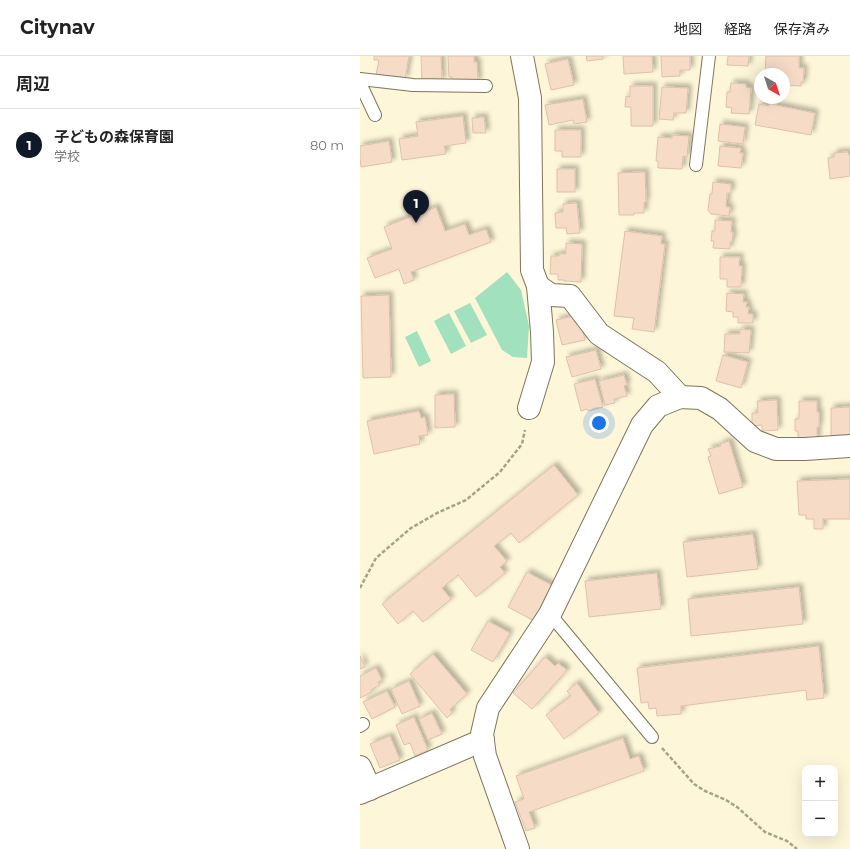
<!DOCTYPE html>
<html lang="ja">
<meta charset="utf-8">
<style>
:root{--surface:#fff;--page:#f2f2f2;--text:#222;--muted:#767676;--line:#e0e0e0;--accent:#111827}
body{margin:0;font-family:Montserrat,"Noto Sans JP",sans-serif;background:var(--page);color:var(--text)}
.controls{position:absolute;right:12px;bottom:12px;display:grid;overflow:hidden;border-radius:8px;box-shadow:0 4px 16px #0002}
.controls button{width:36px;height:36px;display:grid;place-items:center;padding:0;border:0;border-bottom:1px solid var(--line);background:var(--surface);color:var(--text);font:20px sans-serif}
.compass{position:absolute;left:394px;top:12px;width:36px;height:36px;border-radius:50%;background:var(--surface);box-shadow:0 4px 16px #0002;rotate:141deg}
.you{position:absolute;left:239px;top:367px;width:14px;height:14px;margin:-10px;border:3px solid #fff;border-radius:50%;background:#1a73e8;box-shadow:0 0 0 6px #1a73e833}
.badge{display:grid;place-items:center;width:26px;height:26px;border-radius:50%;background:var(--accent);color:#fff;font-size:13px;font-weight:700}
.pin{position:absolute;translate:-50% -33px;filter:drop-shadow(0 1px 2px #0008)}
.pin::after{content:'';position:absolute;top:21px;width:14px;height:12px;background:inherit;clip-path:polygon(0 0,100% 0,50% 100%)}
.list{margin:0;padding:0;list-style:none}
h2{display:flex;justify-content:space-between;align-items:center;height:52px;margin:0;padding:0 16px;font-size:17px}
h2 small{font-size:13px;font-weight:400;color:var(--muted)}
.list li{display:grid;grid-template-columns:26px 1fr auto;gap:12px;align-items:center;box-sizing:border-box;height:72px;padding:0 16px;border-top:1px solid var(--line)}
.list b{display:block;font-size:15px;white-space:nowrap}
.list p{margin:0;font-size:13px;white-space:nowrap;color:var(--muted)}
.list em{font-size:13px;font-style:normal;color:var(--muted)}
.map{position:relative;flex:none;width:490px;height:793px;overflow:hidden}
header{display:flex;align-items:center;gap:24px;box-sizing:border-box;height:56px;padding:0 20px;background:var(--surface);border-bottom:1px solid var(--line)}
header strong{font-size:19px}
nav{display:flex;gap:22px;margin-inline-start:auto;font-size:14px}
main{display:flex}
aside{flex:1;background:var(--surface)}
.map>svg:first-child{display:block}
.water{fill:#a1e1bd}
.building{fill:#f6dcc7;stroke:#dcc2ae;filter:url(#shadow)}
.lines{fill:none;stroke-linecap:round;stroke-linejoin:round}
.service-casing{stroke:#7e765b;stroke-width:14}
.minor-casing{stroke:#7e765b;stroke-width:24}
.path{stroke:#a8a28c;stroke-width:2.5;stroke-dasharray:4 2;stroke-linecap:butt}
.service{stroke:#fff;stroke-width:12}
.minor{stroke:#fff;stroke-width:22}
</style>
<header>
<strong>Citynav</strong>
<nav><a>地図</a><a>経路</a><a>保存済み</a></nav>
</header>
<main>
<aside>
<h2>周辺<small></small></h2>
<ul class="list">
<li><span class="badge">1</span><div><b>子どもの森保育園</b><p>学校</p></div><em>80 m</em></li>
</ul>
</aside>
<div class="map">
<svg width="490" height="793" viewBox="0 0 490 793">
<defs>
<filter id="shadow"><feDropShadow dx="3.5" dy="-3.5" stdDeviation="2" flood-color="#0004"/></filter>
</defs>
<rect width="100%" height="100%" fill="#fef6d8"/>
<g class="water">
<path d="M147,216l14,18 8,36 -2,32 -14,-1 -11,-7 -27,-52z"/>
<path d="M110,247l17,32 -16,8 -17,-32z"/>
<path d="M89,257l17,33 -15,8 -17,-33z"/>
<path d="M57,275l14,30 -12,6 -14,-30z"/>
</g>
<g class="building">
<path d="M14,0h35l-4,23 -29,-4 3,-15h-5z"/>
<path d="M61,0h20l1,25h-20z"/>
<path d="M88,0h26v6h3l1,20h-26v-5h-3z"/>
<path d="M226,0h17v3l-16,2z"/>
<path d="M263,0h29l1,16 -29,2z"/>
<path d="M301,0h29v14h-10v6l-18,1z"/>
<path d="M368,0h21l-1,10 -21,-1z"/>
<path d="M406,0h33v12h5l-1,15 -2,-1v4l-17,-1v-11h-19z"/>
<path d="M208,3l6,26 -23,5 -6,-26z"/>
<path d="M371,27l15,1v3l5,1 -2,26 -18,-1 1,-5 -6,-1 1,-15h3z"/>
<path d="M270,30h23v40h-22v-19h-6l1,-11 4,1z"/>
<path d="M302,31l26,1 -2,25h-12l-1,7 -14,-1z"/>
<path d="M223,43l4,23 -13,2 -1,-4 -24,5 -4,-20z"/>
<path d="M399,48l10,2 1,-2 45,9 -4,22 -56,-10z"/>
<path d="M103,60l3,27 -22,3 2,8 -44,6 -3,-21 19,-3 -2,-14z"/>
<path d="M124,61l2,16h-13l-1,-15z"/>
<path d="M360,68l25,3 -2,17 -25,-3z"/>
<path d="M195,74h26v27h-19v-6h-7z"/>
<path d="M312,79l17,1 -2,21 -4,-1 -1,13 -24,-1v-7h-2l2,-24 14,1z"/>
<path d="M29,85l3,21 -31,5 -1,-9v-12z"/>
<path d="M360,90l21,2 -1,5h3l-2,15 -23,-2z"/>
<path d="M488,96l1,3h1v21l-20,3 -2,-21 6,-1v-4z"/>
<rect x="197" y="113" width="18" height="23"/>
<path d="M285,116l1,30h-2v11h-10v2h-15l-1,-42z"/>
<path d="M353,126l18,2v9h-4l-1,14h4l-1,9 -18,-2 -3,-4 2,-16h2z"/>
<path d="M217,147l3,30 -13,1 -1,-6h-10l-1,-15 8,-1v-8z"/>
<path d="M76,151l9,24 20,-7 4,11 17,-6 5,13 -80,30 3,8 -10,4 -5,-15 -24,9 -8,-20 25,-9 -8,-22z"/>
<path d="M355,164l17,1 -1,11h2l-1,10h-2v7l-17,-1 1,-7h-3l1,-10h3z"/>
<path d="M265,175l37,5 -1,8h4l-11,88 -22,-3 2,-11 -20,-2z"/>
<path d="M206,187l16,1 -1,38 -17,-1v-1h-6v-6h-8l1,-18h8v-2h7z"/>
<path d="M360,201h20l-1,9h3l-1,21h-14v-8h-7z"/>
<path d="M367,237l17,1 -1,8h4l-1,5h3l-1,7h5v9h-15v-6h-5v-5l-7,-1z"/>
<path d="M29,239l2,82 -28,1 -2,-82z"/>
<path d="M219,259l6,25 -23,5 -6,-25z"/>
<path d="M380,273l11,1 -2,23 -25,-1 1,-18h15z"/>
<path d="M236,294l5,19 -29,8 -6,-20z"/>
<path d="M363,299l25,7 -7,26 -25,-7z"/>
<path d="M264,319l3,10 -3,1 3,10 -13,3 1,4 -10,2 -6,-24z"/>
<path d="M235,323l8,28 -15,4 -1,-2 -6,2 -7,-27z"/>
<path d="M94,338l1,33 -20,1v-33z"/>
<path d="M417,344l1,30 -16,1v-6l-10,1v-13h6l-1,-12z"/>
<path d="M439,345h18v11h2v15h-2v14h-19v-10h-3v-12h4z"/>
<path d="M490,351v29h-19v-28z"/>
<path d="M59,355l2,7 4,-1 3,18 -9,1 1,8 -46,10 -7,-33z"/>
<path d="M369,385l14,46 -24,7 -11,-37 3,-1 -3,-7 13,-3 -1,-2z"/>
<path d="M194,409l24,30 -59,48 -8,-10 -17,13 13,15 -7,6 5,6 -29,24 -18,-22 -16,13 9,11 -28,23 -10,-11 -15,13 -16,-20z"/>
<path d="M490,423v40h-27v10h-9v-10h-8v-4h-7l-2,-34z"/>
<path d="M393,478l5,35 -71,8 -4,-35z"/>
<path d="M167,516l30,16 -19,35 -30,-16z"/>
<path d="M297,517l4,36 -72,8 -4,-36z"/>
<path d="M439,531l4,37 -112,12 -3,-37z"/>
<path d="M128,565l22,12 -17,29 -22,-12z"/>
<path d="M459,590l5,52 -17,2 -1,-10 -125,16v8l-24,2 -1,-8 -7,1 -1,-7 -7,1 -4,-35z"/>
<path d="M73,598l34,40 -17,15 2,4 -5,5 -37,-44z"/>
<path d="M0,600l5,11 -5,2z"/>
<path d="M185,601l10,9 3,-3 9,7 -35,39 -19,-16z"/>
<path d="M16,612l6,12 -4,2 2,3 -9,5 1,2 -12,6v-22z"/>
<path d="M49,625l11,25 -18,8 -11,-25z"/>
<path d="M217,627l22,30 -35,26 -18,-24 25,-19 -4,-5z"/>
<path d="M27,635l8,16 -23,12 -9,-17z"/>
<path d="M72,657l10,21 -14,6 -9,-21z"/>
<path d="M54,661l14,33 -13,6 -5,-13 -6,2 -8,-20z"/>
<path d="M30,680l10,24 -20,8 -10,-24z"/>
<path d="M263,682l7,21 9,-3 5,15 -115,41 6,16 -9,3 -11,-29 9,-3 -8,-23z"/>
</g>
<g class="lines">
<defs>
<g id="service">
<path d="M0,23l53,6 73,1"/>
<path d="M0,27l15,32"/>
<path d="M336,109l13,-109"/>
<path d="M190,558l102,123"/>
<path d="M0,670l3,-2"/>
</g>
<g id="minor">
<path d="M162,0l8,42 2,172 6,16 4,46 1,30 -14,46"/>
<path d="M178,230l13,9 19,1 29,38 58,38 23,25"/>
<path d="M0,711l10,22"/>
<path d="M0,737l123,-53"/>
<path d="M158,793l-33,-93 -3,-22 6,-26 62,-94 92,-189 16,-19 22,-9 21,1 19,11 35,32 21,8h29l45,-3"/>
</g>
</defs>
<use href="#service" class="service-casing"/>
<use href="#minor" class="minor-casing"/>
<g class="path">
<path d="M0,532l16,-30 35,-30 26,-15 29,-13 34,-28 22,-28 3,-14"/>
<path d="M302,692l32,36 11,7 21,9 11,7 28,25 22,9 10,8"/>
</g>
<use href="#service" class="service"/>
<use href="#minor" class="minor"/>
</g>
</svg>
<div class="controls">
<button>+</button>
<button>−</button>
</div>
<svg class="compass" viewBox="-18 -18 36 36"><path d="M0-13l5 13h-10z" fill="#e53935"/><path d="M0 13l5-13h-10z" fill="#767676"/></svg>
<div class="you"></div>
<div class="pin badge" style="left:56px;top:167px">1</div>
</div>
</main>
